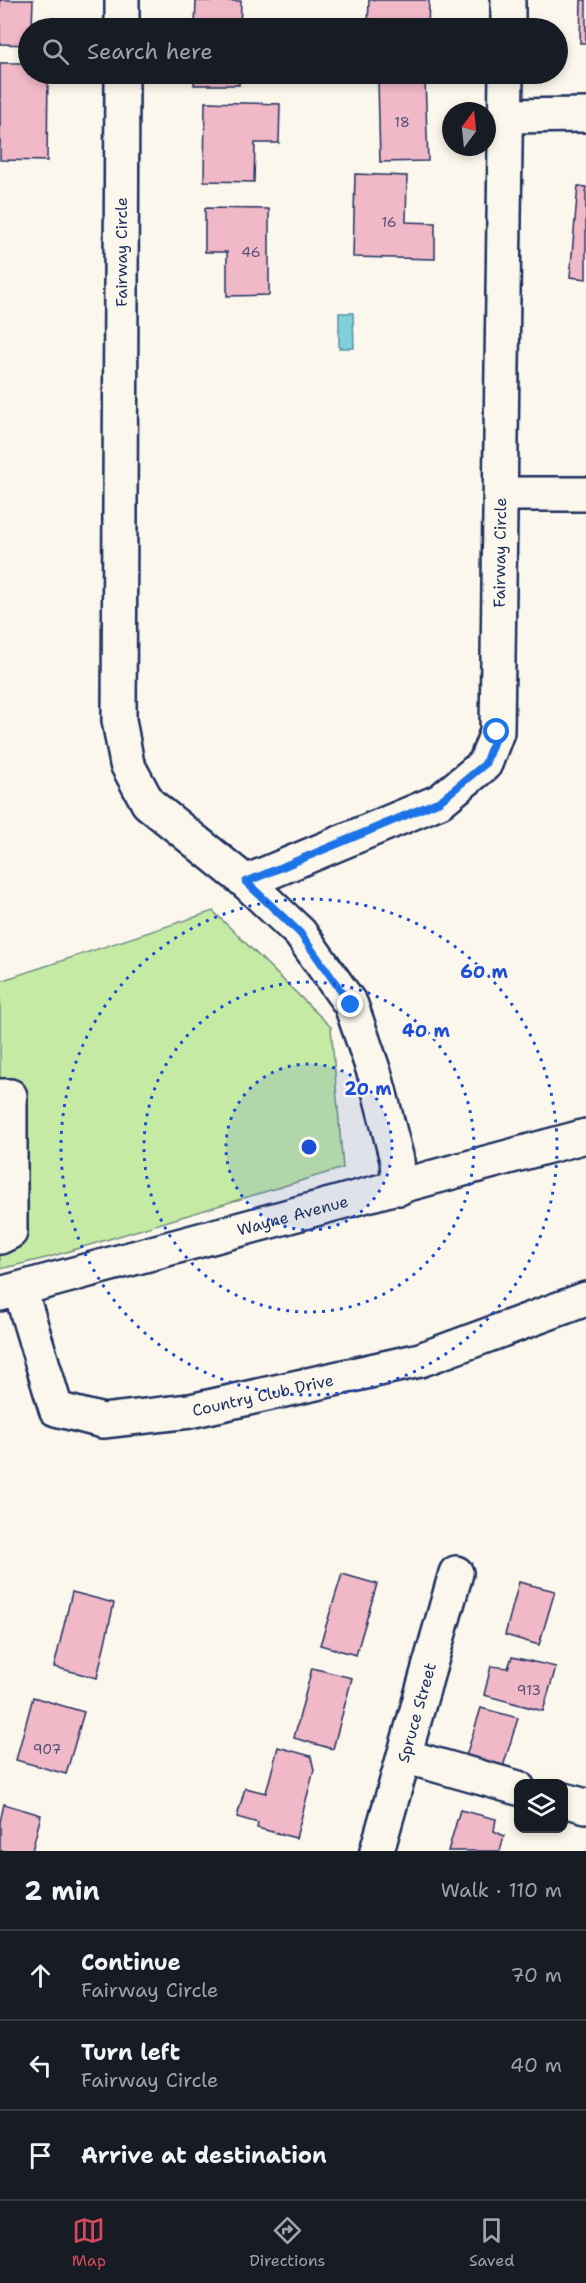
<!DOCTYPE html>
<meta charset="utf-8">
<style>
:root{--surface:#171b24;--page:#242831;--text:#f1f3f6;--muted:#9ea1a6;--line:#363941;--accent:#d1495b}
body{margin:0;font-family:"Shantell Sans",sans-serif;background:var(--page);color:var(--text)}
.controls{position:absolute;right:18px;bottom:18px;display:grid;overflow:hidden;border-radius:12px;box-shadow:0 3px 9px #0003}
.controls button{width:54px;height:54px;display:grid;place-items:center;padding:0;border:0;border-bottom:2px solid var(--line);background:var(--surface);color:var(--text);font:30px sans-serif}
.compass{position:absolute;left:442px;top:102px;width:54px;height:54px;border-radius:50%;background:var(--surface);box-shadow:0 3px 9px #0003;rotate:15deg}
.stop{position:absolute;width:18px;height:18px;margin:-14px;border:4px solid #1a73e8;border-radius:50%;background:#fff}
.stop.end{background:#1a73e8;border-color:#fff;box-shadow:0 2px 6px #0008}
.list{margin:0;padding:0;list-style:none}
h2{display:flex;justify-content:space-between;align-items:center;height:78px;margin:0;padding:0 24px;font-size:26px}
h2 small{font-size:20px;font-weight:400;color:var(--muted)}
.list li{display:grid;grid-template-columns:39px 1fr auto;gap:18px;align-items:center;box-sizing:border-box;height:90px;padding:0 24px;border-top:2px solid var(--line)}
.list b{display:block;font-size:22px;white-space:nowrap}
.list p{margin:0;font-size:20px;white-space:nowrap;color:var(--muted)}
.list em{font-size:20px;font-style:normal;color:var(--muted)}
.icon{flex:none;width:33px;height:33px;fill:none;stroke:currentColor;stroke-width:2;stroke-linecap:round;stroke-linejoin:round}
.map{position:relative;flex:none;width:586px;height:1851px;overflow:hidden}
.search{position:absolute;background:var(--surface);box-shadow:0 3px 9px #0003;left:18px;right:18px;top:18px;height:66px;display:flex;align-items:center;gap:15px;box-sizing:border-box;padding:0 21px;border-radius:33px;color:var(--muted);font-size:22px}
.sheet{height:348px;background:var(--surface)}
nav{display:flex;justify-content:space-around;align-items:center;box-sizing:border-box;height:84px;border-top:2px solid var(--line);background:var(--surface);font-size:16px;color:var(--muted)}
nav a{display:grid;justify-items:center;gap:3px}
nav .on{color:var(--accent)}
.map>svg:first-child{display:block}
.green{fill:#c4eaa4;stroke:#708c81;stroke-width:1.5}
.water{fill:#80d0dc;stroke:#5890aa;stroke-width:1.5}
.building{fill:#f1b8c8;stroke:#1b2f5e;stroke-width:1.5}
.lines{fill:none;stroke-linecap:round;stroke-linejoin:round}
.minor-casing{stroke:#1b2f5e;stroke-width:38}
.minor{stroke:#fbf7ec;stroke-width:33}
.route{stroke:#1a73e8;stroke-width:8}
.ring{fill:none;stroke:#1d4ed8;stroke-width:3;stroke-dasharray:3 6}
.labels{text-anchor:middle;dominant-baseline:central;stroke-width:5;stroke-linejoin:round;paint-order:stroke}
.number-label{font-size:14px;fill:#505178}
.street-label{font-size:16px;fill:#1b2f5e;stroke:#fbf7ec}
.centre{fill:#1d4ed8;stroke:#fbf7ec;stroke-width:3}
.ring-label{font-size:18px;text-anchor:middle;font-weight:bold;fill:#1d4ed8;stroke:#fbf7ec;stroke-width:5;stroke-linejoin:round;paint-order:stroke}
</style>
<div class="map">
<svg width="586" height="1851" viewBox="0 0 586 1851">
<rect width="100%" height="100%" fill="#fbf7ec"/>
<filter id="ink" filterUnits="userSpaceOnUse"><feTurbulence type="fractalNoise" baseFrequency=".0167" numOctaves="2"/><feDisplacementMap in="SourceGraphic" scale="12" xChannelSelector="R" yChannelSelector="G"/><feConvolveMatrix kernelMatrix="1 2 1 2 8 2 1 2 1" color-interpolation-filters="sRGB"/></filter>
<g filter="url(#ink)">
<path class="green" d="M213,911l118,116 12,141 -293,89 -50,12v-288z"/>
<path class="water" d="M339,313h14l1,35h-15z"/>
<g class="building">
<path d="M0,0h33l-1,28h-4v17l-28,-1z"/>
<path d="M369,0h60l-1,28h-60z"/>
<path d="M581,0h5v43h-6z"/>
<path d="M196,1h45l-1,27h-45z"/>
<path d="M0,63h28v11h20l-1,87 -47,-1z"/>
<path d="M195,74h45l-1,11h-45z"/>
<path d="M425,80l3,81 -48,1 -2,-81z"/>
<path d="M205,102l75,2 -1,39h-24l-1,39 -50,-1z"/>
<path d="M355,174l52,2 -1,46 29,1v36l-82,-2z"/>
<path d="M578,186l8,1v92l-16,-2z"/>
<path d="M205,208l64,1v86l-42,1v-44h-22z"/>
<path d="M342,1574l35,10 -21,71 -36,-10z"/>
<path d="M519,1582l36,9 -16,54 -34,-10z"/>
<path d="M72,1592l42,11 -17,75 -43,-11z"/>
<path d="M512,1657l44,10 -13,44 -59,-16 7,-29 17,2z"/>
<path d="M312,1668l40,10 -19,71 -39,-11z"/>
<path d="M33,1697l51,15 -18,62 -50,-14z"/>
<path d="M481,1708l37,10 -16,52 -37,-11z"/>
<path d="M278,1747l33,9 3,14 -18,68 -39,-10 1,-5 -21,-6 8,-29 21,5z"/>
<path d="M4,1804l37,11 -9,36h-32v-29z"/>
<path d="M460,1810l36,9 -2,12 10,5 -4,15h-52z"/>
</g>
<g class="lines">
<defs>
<g id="minor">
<path d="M122,28v-28"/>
<path d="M508,28v-28"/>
<path d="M122,74l-3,646 8,44 21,39 98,79 54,51 51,72 24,70 22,85 2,28"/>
<path d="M505,116l81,-1"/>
<path d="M501,494h85"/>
<path id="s1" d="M246,882l194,-81 45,-37 12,-32 9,-658"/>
<path d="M0,1096h10v136l-10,5"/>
<path id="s2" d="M20,1289l36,120 47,12 87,-10 230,-51 166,-61"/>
<path id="s3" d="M0,1294l586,-158"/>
<path d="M404,1756l114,32"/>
<path d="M564,1800l22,6"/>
<path id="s4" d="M377,1851l79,-278"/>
</g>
</defs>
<use href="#minor" class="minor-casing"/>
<use href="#minor" class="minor"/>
</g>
</g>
<g class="lines" filter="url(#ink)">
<path class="route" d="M351,1005l-51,-72 -54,-51 194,-81 45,-37 12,-32"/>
</g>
<circle cx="309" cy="1147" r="83" fill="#1d4ed8" fill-opacity=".12"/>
<g class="ring">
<circle cx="309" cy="1147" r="83"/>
<circle cx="309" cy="1147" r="165"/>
<circle cx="309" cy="1147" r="248"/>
</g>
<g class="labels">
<g class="number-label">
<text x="402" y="122">18</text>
<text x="389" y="222">16</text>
<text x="251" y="252">46</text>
<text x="529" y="1690">913</text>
<text x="47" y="1749">907</text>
</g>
<g class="street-label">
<text transform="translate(121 252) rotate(-90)">Fairway Circle</text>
<text stroke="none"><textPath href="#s1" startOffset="482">Fairway Circle</textPath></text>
<text stroke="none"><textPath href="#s3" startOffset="303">Wayne Avenue</textPath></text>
<text stroke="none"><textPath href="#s2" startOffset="336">Country Club Drive</textPath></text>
<text stroke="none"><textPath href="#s4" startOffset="144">Spruce Street</textPath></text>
</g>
</g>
<circle cx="309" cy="1147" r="9" class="centre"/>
<g class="ring-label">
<text x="484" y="978">60 m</text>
<text x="426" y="1037">40 m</text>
<text x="368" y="1095">20 m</text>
</g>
</svg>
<div class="controls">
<button><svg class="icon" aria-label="layers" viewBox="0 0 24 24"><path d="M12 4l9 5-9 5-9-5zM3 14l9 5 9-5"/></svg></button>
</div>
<svg class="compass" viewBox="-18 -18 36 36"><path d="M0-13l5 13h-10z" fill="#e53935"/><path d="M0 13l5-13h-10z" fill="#9ea1a6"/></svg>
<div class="stop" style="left:497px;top:732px"></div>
<div class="stop end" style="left:351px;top:1005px"></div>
<div class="search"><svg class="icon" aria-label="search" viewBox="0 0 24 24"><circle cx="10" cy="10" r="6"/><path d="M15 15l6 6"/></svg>Search here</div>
</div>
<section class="sheet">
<h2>2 min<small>Walk · 110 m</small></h2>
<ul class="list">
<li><svg class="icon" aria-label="ahead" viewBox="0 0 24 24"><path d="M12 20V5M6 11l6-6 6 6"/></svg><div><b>Continue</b><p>Fairway Circle</p></div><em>70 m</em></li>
<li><svg class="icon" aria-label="left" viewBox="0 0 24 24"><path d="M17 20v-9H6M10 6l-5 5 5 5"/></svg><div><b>Turn left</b><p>Fairway Circle</p></div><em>40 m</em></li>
<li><svg class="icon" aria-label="arrive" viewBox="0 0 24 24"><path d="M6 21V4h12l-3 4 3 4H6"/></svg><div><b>Arrive at destination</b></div></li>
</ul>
</section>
<nav>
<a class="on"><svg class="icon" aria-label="map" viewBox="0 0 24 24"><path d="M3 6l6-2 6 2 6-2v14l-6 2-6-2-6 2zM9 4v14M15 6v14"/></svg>Map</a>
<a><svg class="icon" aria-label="directions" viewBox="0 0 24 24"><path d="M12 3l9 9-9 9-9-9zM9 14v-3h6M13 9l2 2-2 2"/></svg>Directions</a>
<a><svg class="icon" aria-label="saved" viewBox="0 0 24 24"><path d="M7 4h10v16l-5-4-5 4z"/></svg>Saved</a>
</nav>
